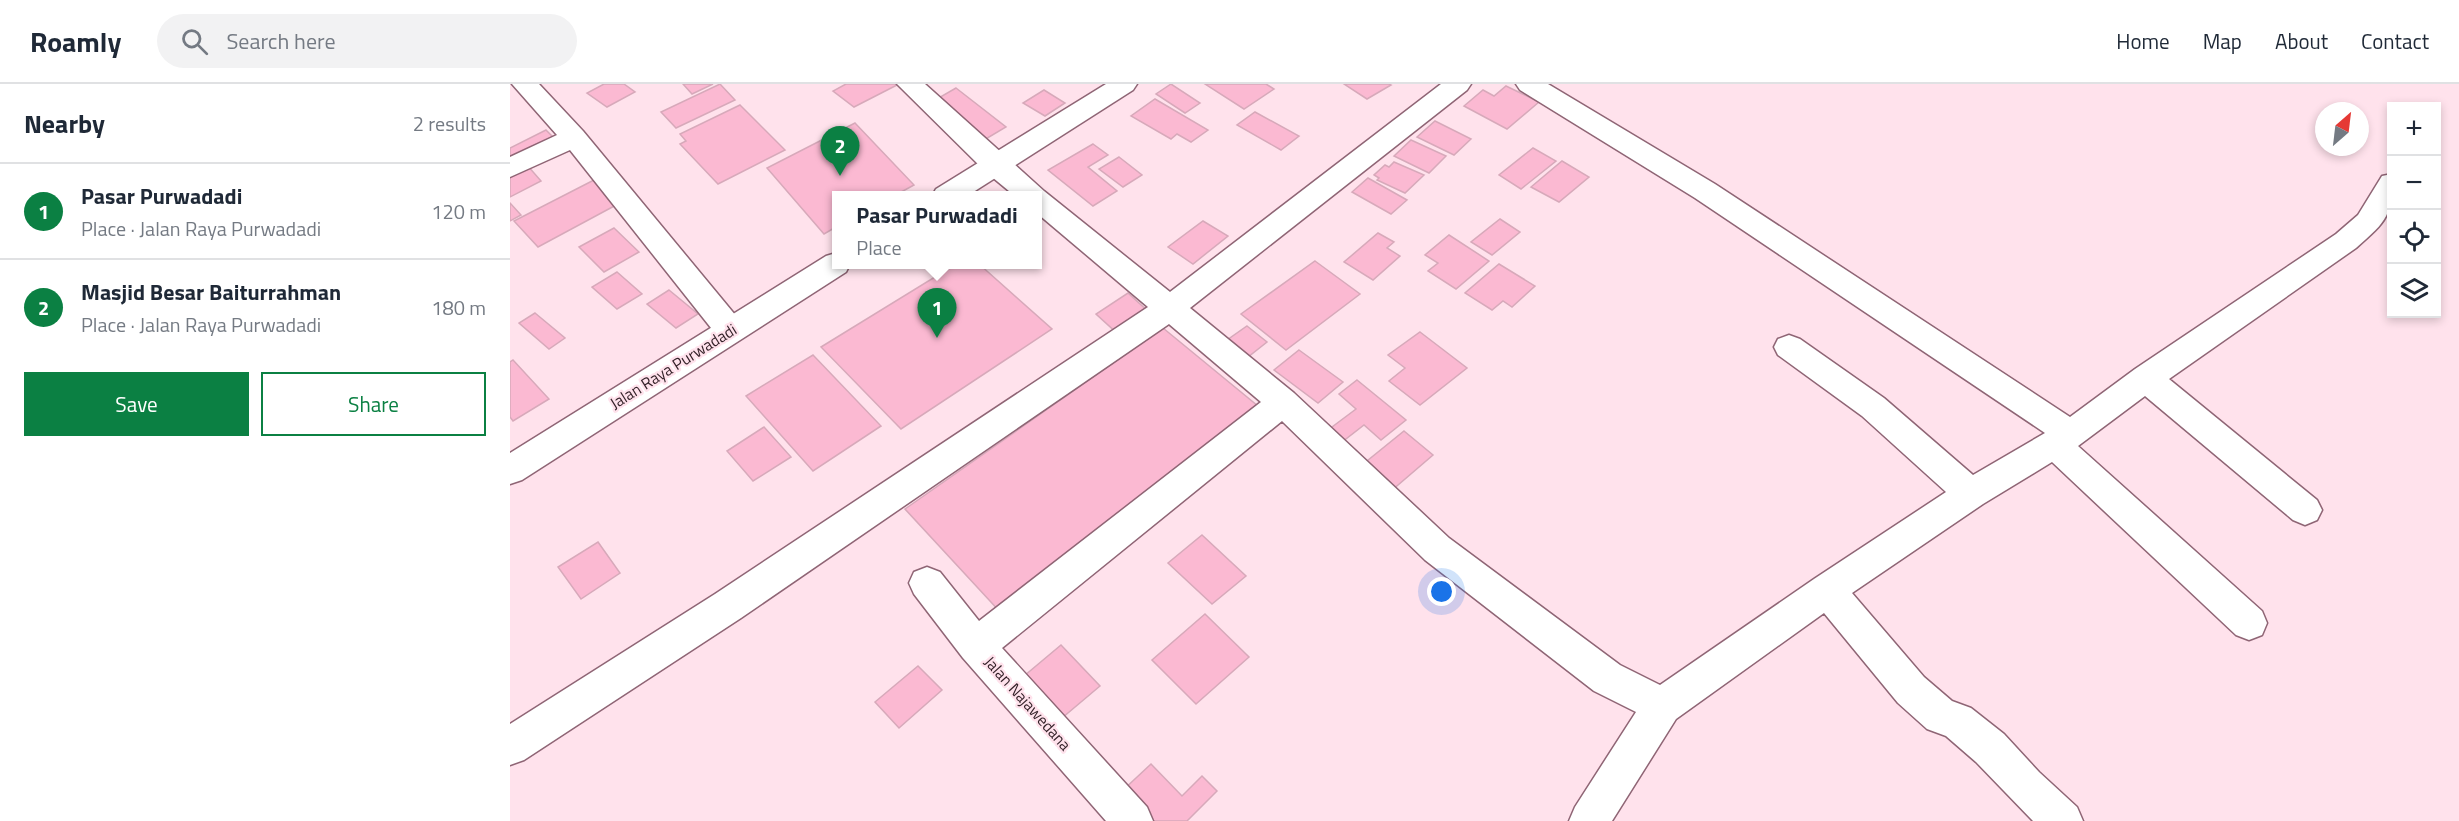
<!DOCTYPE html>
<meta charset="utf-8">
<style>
:root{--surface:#fff;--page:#f2f2f3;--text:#1f2937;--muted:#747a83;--line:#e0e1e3;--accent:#0b8043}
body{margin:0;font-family:"Titillium Web",sans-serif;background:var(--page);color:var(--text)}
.controls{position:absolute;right:18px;top:18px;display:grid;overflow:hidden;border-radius:0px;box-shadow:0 3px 9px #0003}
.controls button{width:54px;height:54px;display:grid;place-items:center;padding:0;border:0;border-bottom:2px solid var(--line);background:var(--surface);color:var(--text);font:30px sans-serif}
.compass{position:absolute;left:1805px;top:18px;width:54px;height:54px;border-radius:50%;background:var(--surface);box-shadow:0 3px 9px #0003;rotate:28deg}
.you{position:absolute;left:932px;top:508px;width:21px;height:21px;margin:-15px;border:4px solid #fff;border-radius:50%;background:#1a73e8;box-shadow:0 0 0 9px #1a73e833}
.badge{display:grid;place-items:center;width:39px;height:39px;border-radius:50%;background:var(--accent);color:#fff;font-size:20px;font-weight:700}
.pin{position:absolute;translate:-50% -50px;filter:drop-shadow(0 2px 3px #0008)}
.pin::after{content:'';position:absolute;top:32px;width:21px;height:18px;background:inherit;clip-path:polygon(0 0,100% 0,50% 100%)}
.popup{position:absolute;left:322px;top:107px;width:210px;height:78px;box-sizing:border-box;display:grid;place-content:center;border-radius:0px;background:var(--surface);filter:drop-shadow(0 2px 4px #0005);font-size:20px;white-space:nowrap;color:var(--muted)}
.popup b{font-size:22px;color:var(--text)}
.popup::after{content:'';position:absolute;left:50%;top:100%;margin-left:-12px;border:12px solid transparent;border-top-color:var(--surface)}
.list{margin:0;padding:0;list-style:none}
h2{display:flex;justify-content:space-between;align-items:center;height:78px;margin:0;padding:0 24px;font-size:26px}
h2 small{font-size:20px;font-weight:400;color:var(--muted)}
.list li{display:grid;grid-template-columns:39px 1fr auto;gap:18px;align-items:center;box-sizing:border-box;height:96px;padding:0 24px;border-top:2px solid var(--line)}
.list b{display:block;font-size:22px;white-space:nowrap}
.list p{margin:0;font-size:20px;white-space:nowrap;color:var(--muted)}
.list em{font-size:20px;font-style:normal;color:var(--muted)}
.actions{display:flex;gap:12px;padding:18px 24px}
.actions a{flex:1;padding:14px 0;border:2px solid var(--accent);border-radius:0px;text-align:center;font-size:21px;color:var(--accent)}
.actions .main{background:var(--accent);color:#fff}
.icon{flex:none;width:33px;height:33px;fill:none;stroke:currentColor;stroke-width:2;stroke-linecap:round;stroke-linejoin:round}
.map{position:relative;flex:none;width:1949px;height:737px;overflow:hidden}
header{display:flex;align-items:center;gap:36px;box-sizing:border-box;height:84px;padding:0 30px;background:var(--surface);border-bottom:2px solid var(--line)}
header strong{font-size:28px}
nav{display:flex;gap:33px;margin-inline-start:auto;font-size:21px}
.search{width:420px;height:54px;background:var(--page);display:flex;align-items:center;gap:15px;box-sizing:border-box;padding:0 21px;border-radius:33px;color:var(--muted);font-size:22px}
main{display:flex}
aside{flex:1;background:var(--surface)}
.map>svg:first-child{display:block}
.building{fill:#fbb9d2;stroke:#d7a9ba;stroke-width:1.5}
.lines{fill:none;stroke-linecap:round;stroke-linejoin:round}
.street-casing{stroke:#8f6575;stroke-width:3}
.primary-casing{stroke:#8f6575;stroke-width:3}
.street{fill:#fff;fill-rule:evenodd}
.primary{fill:#fff;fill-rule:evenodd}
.labels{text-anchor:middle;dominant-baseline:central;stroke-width:4.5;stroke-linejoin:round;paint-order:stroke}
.street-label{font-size:16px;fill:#311f26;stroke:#ffe2ec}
</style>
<header>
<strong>Roamly</strong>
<div class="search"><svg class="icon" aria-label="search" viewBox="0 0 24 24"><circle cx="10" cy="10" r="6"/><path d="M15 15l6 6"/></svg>Search here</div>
<nav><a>Home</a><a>Map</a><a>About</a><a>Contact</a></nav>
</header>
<main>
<aside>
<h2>Nearby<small>2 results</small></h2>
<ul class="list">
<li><span class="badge">1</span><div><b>Pasar Purwadadi</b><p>Place · Jalan Raya Purwadadi</p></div><em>120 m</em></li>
<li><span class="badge">2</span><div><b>Masjid Besar Baiturrahman</b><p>Place · Jalan Raya Purwadadi</p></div><em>180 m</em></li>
</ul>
<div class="actions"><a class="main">Save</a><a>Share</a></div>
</aside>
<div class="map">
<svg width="1949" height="737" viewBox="0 0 1949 737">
<rect width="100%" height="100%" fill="#ffe2ec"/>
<g class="building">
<path d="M94,0h20l11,8 -28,15 -20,-14z"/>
<path d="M173,0h30l-21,10z"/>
<path d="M210,0l15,16 -59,28 -15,-16z"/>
<path d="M336,0h50l1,1 -43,22 -21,-16z"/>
<path d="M661,0l29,19 -15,10 -29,-19z"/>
<path d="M695,0h61l8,5 -30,20z"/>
<path d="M834,0h45l2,1 -24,14z"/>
<path d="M996,2l33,16 -32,27 -43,-23 19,-16 11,6z"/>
<path d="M446,4l50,39 -22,13 -49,-40z"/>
<path d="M534,6l21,13 -20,13 -22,-13z"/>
<path d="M645,15l53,31 -17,12 -14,-8 -6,5 -40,-23z"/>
<path d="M230,21l45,45 -67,34 -38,-40 6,-3 -6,-7z"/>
<path d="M745,28l44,24 -18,14 -44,-25z"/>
<path d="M925,37l36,18 -17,16 -37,-18z"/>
<path d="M345,39l59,62 -20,11h-58v31l-12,7 -57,-66z"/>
<path d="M36,46l11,11 -47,24v-17z"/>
<path d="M901,56l35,16 -17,17 -35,-17z"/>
<path d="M583,60l15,11 -20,12 29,24 -24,15 -45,-36z"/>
<path d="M1023,64l23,13 -35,28 -22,-14z"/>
<path d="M609,73l23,18 -19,12 -24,-18z"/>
<path d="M1052,77l27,16 -30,25 -28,-15z"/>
<path d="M884,78l30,13 -19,18 -28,-13 2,-2 -5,-3 11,-10 4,2z"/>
<path d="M17,81l14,16 -31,16v-23z"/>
<path d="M858,94l39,22 -16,14 -39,-22z"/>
<path d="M84,96l24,24 -80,43 -24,-26z"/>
<path d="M0,119l11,12 -11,6z"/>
<path d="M990,135l20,13 -28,23 -21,-13z"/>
<path d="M693,137l25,15 -35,28 -25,-17z"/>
<path d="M104,144l25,24 -35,20 -25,-25z"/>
<path d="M868,149l16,9 -7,6 13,8 -27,24 -29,-18z"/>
<path d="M939,151l40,26 -33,28 -28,-18 10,-8 -13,-8z"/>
<path d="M805,177l45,33 -74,56 -45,-36z"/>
<path d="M446,180h23l73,65 -151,100 -80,-82z"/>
<path d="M989,180l36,22 -23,21 -9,-6 -11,9 -27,-17z"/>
<path d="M107,188l25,22 -25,15 -25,-22z"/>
<path d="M159,206l29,24 -22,14 -29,-24z"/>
<path d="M618,209l23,21 -32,21 -23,-21z"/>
<path d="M25,229l30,25 -16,11 -30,-26z"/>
<path d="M737,242l20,16 -19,15 -21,-17z"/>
<path d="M653,244l101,83 -262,203 -97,-105z"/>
<path d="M910,248l47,36 -47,37 -31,-24 16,-13 -17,-13z"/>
<path d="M789,266l44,32 -25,21 -44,-33z"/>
<path d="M303,271l68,71 -68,45 -67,-75z"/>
<path d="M3,276l36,39 -36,22 -3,-4v-55z"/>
<path d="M847,296l49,40 -25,20 -17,-15 -22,17 -14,-12 28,-21 -17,-15z"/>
<path d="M254,343l27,30 -38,24 -26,-30z"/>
<path d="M894,347l29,24 -42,36 -29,-26z"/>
<path d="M692,451l44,41 -34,28 -44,-41z"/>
<path d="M88,458l22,31 -39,26 -23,-32z"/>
<path d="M695,530l44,43 -53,47 -44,-44z"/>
<path d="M551,561l39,41 -38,32 -38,-42z"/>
<path d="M408,582l24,24 -43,38 -24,-26z"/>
<path d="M641,680l31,32 20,-20 15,15 -30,30h-37l-29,-29z"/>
</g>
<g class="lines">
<defs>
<g id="street">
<path d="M2,0h27l44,47 158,191 4,8 -4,8 -11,4 -11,-4 -149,-188 -60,27v-20l47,-22z"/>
<path d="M387,0h28l119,107 126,101 271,-208h30l-4,6 -277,218 104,85 155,145 171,127 40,20 154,-106 132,-87 -84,-76 -84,-61 -4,-8 4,-8 11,-4 11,4 84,59 89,77 72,-42 -350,-235 -175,-108 -4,-6h32l167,100 355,233 65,-48 201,-135 22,-19 24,-39 10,-2c0,42 -4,46 -36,74l-187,131 148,121 5,10 -5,10 -12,5 -12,-5 -148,-124 -67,50 184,165 5,12 -5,12 -13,5 -13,-5 -184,-173 -69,42 -131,89 72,84 28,24 19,7 33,26 35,38 38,35 6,14h-50l-57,-59 -30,-26 -19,-7 -29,-26 -74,-90 -148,106 -64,102h-43l6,-14 61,-95 -42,-21 -169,-131 -143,-139 -280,227 145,159 6,14h-47l-143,-163 -49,-64 -5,-11 5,-11 13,-5 13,5 39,49 282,-219 -92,-78 -428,294 -217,142 -14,5v-41l205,-130 433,-287 -110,-93v-18h-23l-29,-24z"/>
</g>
<g id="primary">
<path d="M596,0h31l-4,6 -166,106h-35l4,-7z"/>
<path d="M326,169v11h14l-4,8 -324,208 -12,4v-31l316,-197z"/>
</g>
</defs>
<use href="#street" class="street-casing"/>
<use href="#primary" class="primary-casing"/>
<use href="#street" class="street"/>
<use href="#primary" class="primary"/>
</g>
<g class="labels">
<g class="street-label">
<text transform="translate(163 282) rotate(-32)">Jalan Raya Purwadadi</text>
<text transform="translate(518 619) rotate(48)">Jalan Najawedana</text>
</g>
</g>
</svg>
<div class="controls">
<button>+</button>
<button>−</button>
<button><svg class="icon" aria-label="locate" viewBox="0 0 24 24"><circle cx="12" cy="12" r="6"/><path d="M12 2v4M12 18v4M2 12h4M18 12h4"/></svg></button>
<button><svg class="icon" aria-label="layers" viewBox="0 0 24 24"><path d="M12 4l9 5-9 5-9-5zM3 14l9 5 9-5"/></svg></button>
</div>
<svg class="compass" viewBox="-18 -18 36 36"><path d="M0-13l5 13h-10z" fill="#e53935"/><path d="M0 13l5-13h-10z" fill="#747a83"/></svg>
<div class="you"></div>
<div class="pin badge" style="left:427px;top:254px">1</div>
<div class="popup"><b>Pasar Purwadadi</b>Place</div>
<div class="pin badge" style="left:330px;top:92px">2</div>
</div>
</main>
